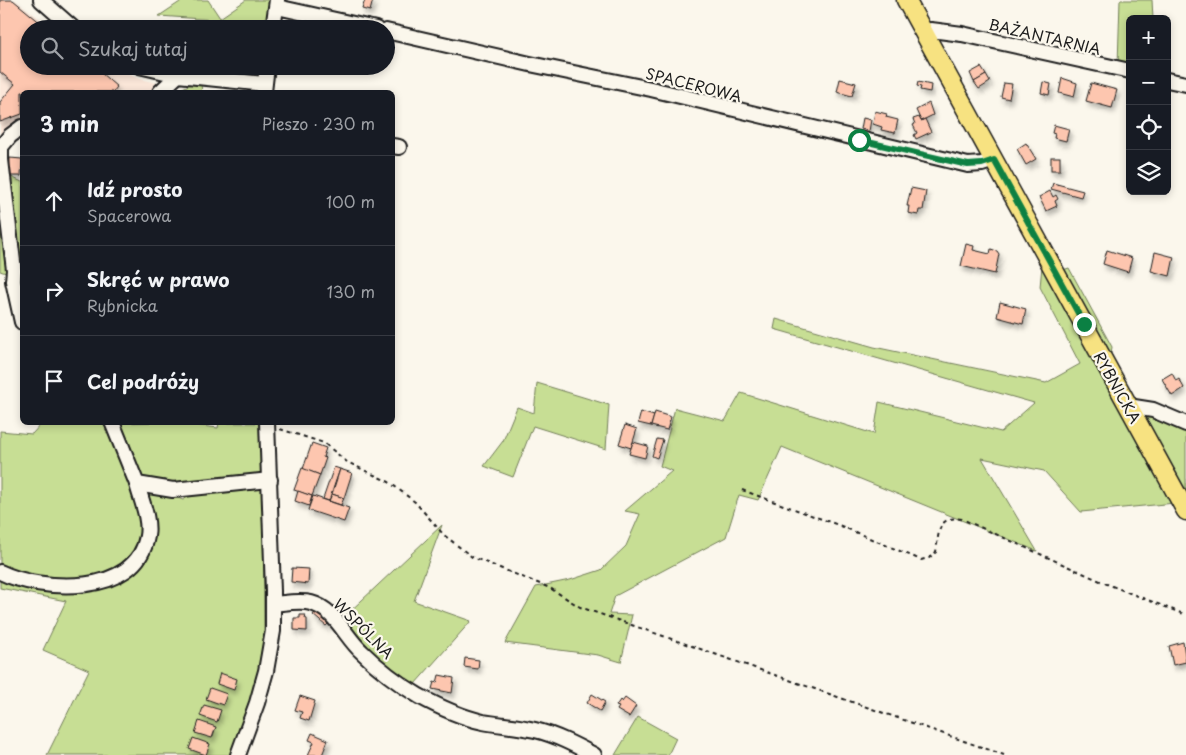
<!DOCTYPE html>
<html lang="pl">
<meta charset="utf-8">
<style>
:root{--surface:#171b24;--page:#242831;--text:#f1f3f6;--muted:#9ea1a6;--line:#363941}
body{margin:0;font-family:"Playpen Sans",sans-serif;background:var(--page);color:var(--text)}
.controls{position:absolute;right:15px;top:15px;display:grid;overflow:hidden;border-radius:8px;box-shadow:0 2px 8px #0003}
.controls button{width:45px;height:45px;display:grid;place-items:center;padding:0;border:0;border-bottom:1px solid var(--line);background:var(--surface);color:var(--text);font:25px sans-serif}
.stop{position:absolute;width:15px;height:15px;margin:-11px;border:4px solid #0b8043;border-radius:50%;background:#fff}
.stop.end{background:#0b8043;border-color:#fff;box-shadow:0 1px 5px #0008}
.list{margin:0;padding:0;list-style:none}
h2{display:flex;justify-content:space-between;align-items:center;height:65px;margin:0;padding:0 20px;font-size:21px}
h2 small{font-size:16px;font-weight:400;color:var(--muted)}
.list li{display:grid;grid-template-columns:32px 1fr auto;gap:15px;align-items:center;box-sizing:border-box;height:90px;padding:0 20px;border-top:1px solid var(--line)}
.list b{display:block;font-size:19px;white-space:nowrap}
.list p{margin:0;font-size:16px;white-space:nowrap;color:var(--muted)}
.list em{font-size:16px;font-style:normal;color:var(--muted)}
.icon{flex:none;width:28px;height:28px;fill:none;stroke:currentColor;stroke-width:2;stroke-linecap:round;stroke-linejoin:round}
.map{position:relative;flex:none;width:1186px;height:755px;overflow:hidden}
.search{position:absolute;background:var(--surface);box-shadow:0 2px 8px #0003;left:20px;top:20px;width:375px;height:55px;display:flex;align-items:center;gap:12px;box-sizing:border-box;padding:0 18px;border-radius:28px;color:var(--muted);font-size:19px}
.panel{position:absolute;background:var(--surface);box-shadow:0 2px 8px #0003;left:20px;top:90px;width:375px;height:335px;border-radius:8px}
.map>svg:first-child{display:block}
.built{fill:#fce8da}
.green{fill:#c7de94;stroke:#727d58}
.building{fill:#fdc6af;stroke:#1c1c1c;filter:url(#shadow)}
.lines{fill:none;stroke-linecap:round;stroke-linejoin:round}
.minor-casing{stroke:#1c1c1c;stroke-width:18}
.major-casing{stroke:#1c1c1c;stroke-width:21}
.path{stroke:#1c1c1c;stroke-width:2;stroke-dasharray:4 4;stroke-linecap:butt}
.minor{stroke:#fbf7ec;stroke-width:14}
.major{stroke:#f7e281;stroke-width:18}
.route{stroke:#0b8043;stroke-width:6}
.labels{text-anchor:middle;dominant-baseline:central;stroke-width:4.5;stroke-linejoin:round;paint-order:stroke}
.street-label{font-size:15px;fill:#1c1c1c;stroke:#fbf7ec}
</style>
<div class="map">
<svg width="1186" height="755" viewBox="0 0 1186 755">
<defs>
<filter id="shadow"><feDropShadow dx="2.5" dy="4.5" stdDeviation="2.5" flood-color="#0004"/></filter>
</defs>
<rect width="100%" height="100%" fill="#fbf7ec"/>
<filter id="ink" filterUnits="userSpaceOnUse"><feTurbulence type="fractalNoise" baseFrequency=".02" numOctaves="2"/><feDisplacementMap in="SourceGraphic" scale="10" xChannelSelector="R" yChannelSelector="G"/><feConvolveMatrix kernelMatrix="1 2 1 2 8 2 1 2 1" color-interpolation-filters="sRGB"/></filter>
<g filter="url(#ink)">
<path class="built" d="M0,0h15l38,29h-24v37h84l24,12 19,5 5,9h-139v42l-22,10z"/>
<g class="green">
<path d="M183,0h25l12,18 26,-18h27l-3,21 -10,2 -101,-7z"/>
<path d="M1120,0h32l1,19h-23v47l-12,-1z"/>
<path d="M191,84l11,1 -1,7h-27z"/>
<path d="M9,176l13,6v134z"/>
<path d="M0,194l9,80 -9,-3z"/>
<path d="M1042,266l81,142 52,95 -94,9 -37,-41 -62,-13 55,93 -255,-104 -24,53 -19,-5 -13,42 -111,59 -6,18 23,1 -11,47 -23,-7 -93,-12 31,-56 34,-7 31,-10 25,-24 14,-32 -15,-3 47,-40 -12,-5 15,-58 50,13 16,-28 133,41 5,-32 122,30 33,-29 -260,-74 2,-10 98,28 172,36 34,-19 -40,-77z"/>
<path d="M1069,268l43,79 -2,12 -50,-88z"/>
<path d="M537,383l72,22 -3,44 -73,-23 -20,51 -29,-11 19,-25 14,-34 17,6z"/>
<path d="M1150,414l36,16v65l-43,-77z"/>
<path d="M171,422l47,6 1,-5h43l3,53 -93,11 -33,-8 -22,-56z"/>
<path d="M42,423h65l38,62 38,15 10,-6 70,-8 1,149 -4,35 -30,85h-183l42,-85 -46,-20 23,-49 -66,-13v-157l32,3z"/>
<path d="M442,525l-28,76 57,20 -57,64 -26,-17 -44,-44 1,-8z"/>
<path d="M638,717l38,21 -8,17h-53z"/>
</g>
<g class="building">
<path d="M0,0h13l35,29h-19v37h64l24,21 -4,5h-91v22l-22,8v-20l15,-18 -15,-12z"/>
<path d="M365,0h8l-3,11 -8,-2z"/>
<path d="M294,25l14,1 -1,3h-14z"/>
<path d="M981,67l5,8 -12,7 -4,-9z"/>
<path d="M986,75l4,7 -11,7 -5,-7z"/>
<path d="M1062,78l15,5 -3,14 -15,-4z"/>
<path d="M840,79l16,4 -4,13 -15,-4z"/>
<path d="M918,82l13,3 -1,7 -10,-2 1,-3 -4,-1z"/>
<path d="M1043,82l8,2 -2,11 -8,-2z"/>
<path d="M1004,83l8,1 -3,15 -8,-2z"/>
<path d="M1091,83l26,7 -5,18 -26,-7z"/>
<path d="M929,103l4,12 -12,6 -5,-11z"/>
<path d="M875,111l12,3 -1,3 12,3 -3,13 -14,-3 1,-3 -9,-3z"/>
<path d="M919,117l2,4 4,-2 6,13 -15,7 -2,-4 3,-2 -4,-8 2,-1 -2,-5z"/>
<path d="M863,118l8,2 -2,11 -8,-2z"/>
<path d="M1054,125l15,4 -3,12 -12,-3 1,-4 -3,-1z"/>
<path d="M1026,143l10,16 -10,6 -9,-16z"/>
<rect x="1051" y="157" width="9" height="13"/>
<path d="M10,158l12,1 -1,17h-12z"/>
<path d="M1053,183l30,8 -2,6 -30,-8z"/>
<path d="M911,188l15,3 -3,19h-4l-1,5 -10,-2 1,-7h-2z"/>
<path d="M1050,191l3,6 3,-2 2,4 -3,2 2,5 -11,5 -7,-14z"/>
<path d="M966,244l8,2 -1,4 17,4 1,-5 6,2 2,3 -4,20 -34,-8z"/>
<path d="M1107,250l25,8 -4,14 -25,-8z"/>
<path d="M1155,252l19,5 -4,19 -19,-5z"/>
<path d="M1000,302l26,7 -3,15 -26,-7z"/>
<path d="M1172,373l4,8 3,-2 5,9 -12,8 -10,-17z"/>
<path d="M641,412l13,4 -3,10 -13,-3z"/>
<path d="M655,412l16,5 -4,13 -16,-4z"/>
<path d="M625,425l12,4 -6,19 -12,-4z"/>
<path d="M657,439l6,1 -6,18 -5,-2z"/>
<path d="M633,442l15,4 -3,12 -16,-4z"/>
<path d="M312,443l14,5 -3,9 3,1 -6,17 -17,-6z"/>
<path d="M334,467l6,2 -11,32 -6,-2z"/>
<path d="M302,468l18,7 -8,21 -18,-6z"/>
<path d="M340,469l12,4 -8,25 -12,-4z"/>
<path d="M298,491l14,5 -3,10 -14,-5z"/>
<path d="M332,494l12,4 -3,7 -12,-4z"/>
<path d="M313,496l36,12 -5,14 -36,-12z"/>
<path d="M292,568l17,1 -1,15 -17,-2z"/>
<path d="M317,610l14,11 -5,5 -13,-11z"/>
<path d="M300,615h6l-1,3 2,1v12l-13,-1v-12h6z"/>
<path d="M1183,642l3,20 -13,3 -4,-19z"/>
<path d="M465,658l14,2 -1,9 -14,-2z"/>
<path d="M220,673l17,6 -3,11 -17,-6z"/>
<path d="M439,675l15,3 -2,15 -20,-4 2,-7 3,1z"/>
<path d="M210,688l17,6 -4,11 -17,-6z"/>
<path d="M592,694l13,8 -5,9 -13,-8z"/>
<path d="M300,696l15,5 -6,20 -9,-3 2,-6 -7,-2z"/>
<path d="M625,698l11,8 -7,11 -12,-7 2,-3 -3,-1 4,-6 2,2z"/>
<path d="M204,705l17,5 -4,12 -17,-6z"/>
<path d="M199,721l17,6 -4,11 -17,-5z"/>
<path d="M312,733l16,7 -6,15h-14l6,-13 -5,-2z"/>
<path d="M193,738l17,6 -4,11 -17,-6z"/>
</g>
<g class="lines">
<defs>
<g id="minor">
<path d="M41,0l33,29"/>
<path d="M277,7l99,22"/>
<path d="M273,29l4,-29"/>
<path d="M386,31l144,33 121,25 317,76 14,-1 12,-4"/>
<path d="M924,32l7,-2 31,4 168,37"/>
<path d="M139,66l39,9 86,9"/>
<path d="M1167,80l19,4"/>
<path d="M160,92l18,-17"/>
<path d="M264,92l3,-26"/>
<path d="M392,146l7,1"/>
<path d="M0,148l10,-12 12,-9"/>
<path d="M1,149v11l13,110 -1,11 9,41"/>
<path d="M1128,406l25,4 33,14"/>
<path d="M112,422l25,62 36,6 97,-10"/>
<path d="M0,572c41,20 137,25 147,-36 3,-17 -6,-36 -10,-52"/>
<path d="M273,604c12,-1 27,-4 38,-1 24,6 34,34 51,49 17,17 37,32 57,44 20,11 42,21 64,26 17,3 35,4 52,8 21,5 40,15 59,25"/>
<path d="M238,755l19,-52 9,-32 7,-40v-40l-6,-169"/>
</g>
<path id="major" d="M906,0l280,511"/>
</defs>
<use href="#minor" class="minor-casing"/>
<use href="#major" class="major-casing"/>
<g class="path">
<path d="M280,429l44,14 23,19 42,20 26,20 29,33 28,22 78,31 30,19 424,148"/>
<path d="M742,490l99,36 80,34 8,-2 7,-6c3,-19 1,-37 26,-33l145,65 79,31"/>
</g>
<use href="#minor" class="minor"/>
<use href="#major" class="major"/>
</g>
</g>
<g class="lines" filter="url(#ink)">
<path class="route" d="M859,140l109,25 14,-1 12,-4 90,164"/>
</g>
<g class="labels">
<g class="street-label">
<text transform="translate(1045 36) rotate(13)">BAŻANTARNIA</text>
<text transform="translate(694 84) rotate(14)">SPACEROWA</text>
<text transform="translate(1118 387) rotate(61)">RYBNICKA</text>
<text transform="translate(364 628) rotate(45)">WSPÓLNA</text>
</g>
</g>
</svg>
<div class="controls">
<button>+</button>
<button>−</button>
<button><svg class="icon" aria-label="locate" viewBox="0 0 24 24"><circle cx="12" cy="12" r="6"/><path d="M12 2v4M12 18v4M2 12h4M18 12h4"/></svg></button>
<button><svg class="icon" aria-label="layers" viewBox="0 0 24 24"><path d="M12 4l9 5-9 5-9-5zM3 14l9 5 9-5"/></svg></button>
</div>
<div class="stop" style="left:859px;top:140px"></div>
<div class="stop end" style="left:1084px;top:324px"></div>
<div class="search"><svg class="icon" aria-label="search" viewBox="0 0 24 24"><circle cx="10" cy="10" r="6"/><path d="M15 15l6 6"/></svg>Szukaj tutaj</div>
<section class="panel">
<h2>3 min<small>Pieszo · 230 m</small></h2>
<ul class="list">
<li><svg class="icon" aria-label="ahead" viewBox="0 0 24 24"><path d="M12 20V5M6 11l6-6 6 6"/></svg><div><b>Idź prosto</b><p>Spacerowa</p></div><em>100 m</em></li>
<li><svg class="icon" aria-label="right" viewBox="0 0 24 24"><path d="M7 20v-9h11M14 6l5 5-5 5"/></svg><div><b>Skręć w prawo</b><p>Rybnicka</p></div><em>130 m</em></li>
<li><svg class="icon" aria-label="arrive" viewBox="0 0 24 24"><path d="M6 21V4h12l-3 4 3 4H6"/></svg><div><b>Cel podróży</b></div></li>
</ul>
</section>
</div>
